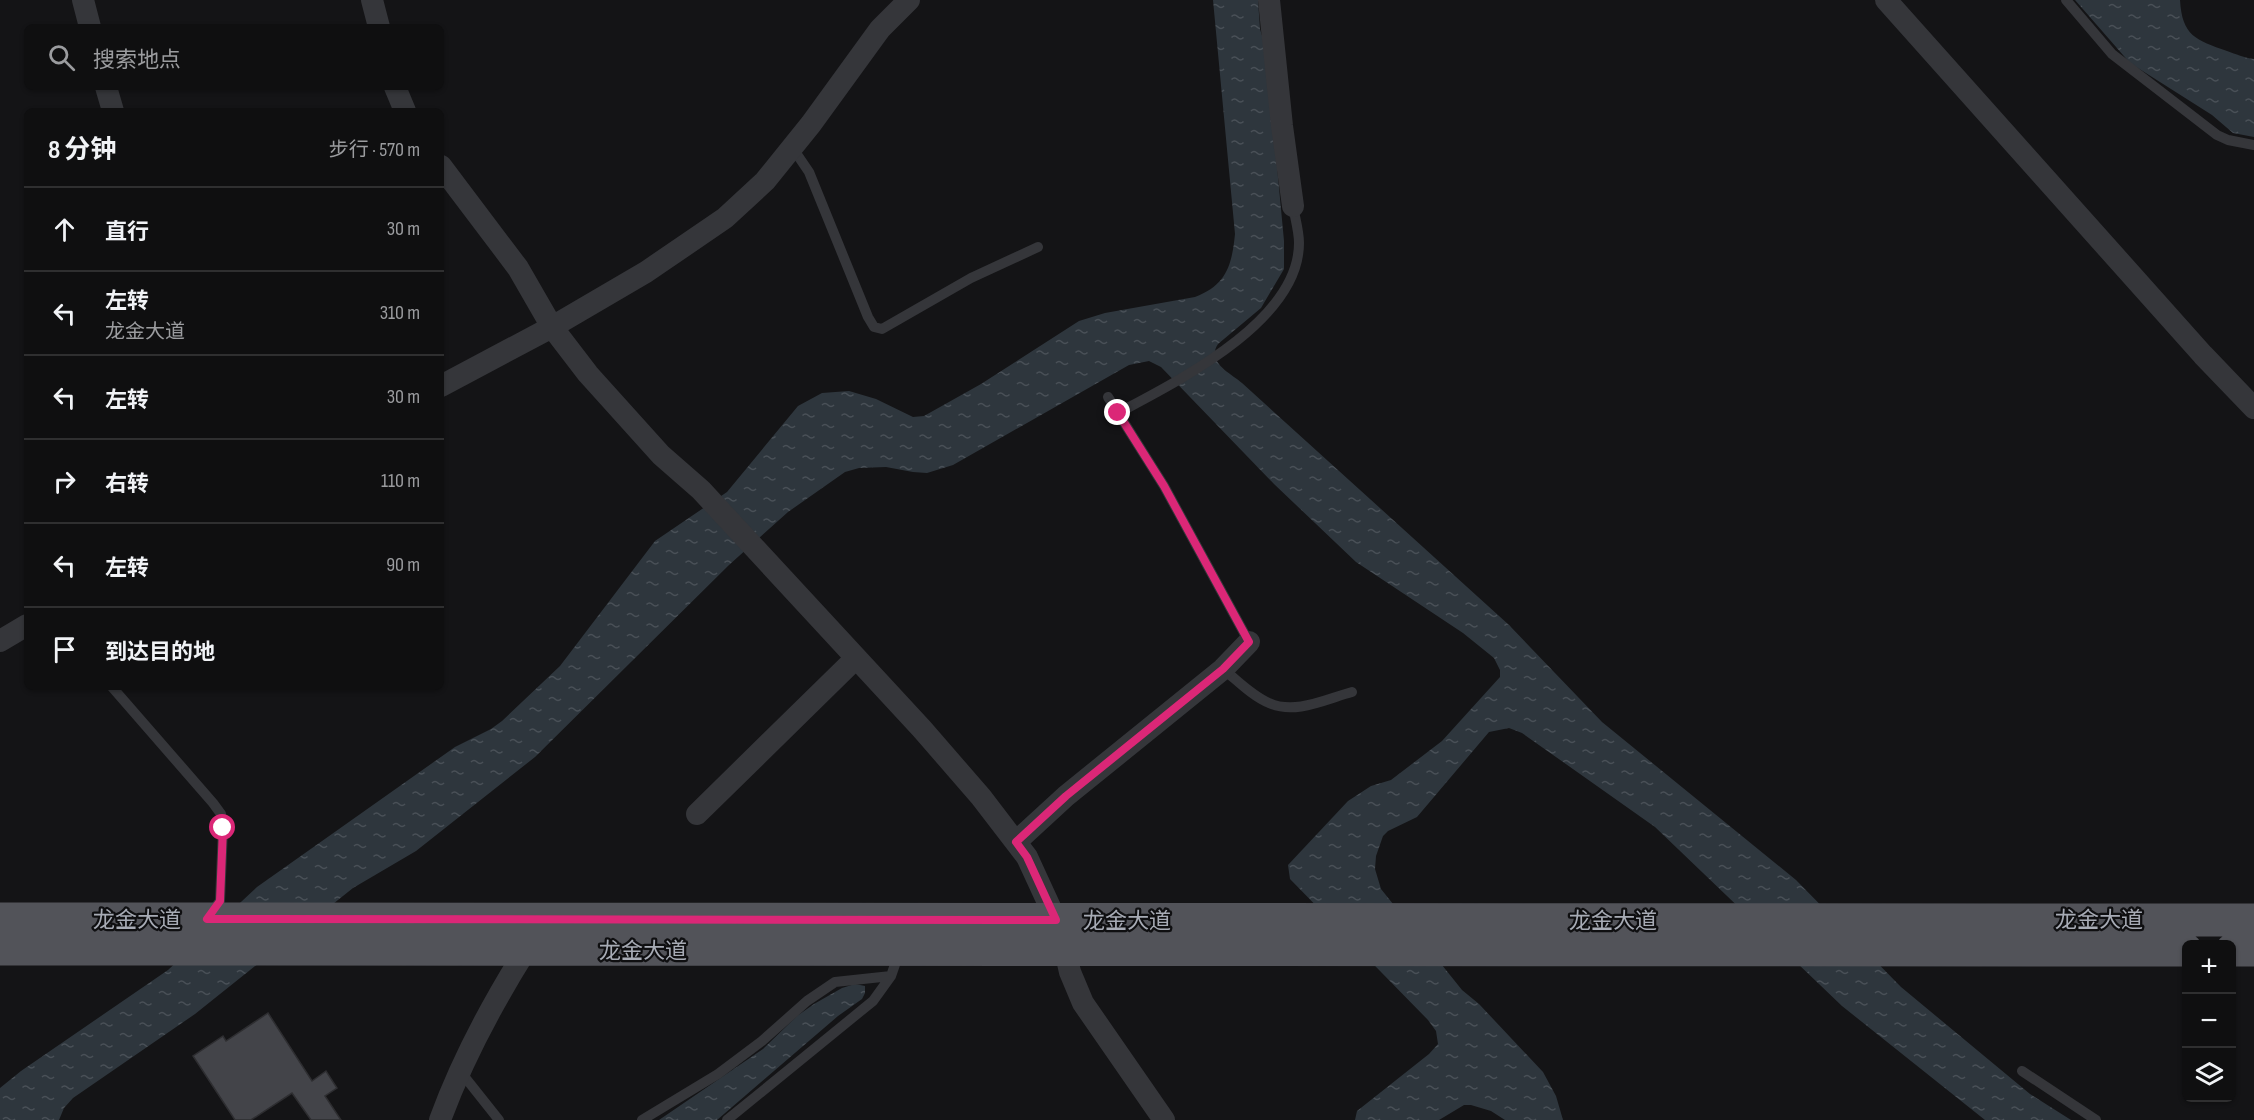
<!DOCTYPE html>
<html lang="zh">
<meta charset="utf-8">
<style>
body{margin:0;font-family:"Sofia Sans Condensed","Noto Sans SC",sans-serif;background:#181819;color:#f1f3f6}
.controls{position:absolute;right:18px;bottom:18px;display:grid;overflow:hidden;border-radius:9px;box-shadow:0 2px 4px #0004}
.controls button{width:54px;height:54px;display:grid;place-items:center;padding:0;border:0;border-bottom:2px solid #2f2f30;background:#0f0f10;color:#f1f3f6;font:30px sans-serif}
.stop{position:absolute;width:18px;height:18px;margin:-14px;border:4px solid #db2777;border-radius:50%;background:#fff}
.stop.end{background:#db2777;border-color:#fff;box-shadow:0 2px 6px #0008}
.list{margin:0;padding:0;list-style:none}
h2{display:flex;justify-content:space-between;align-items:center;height:78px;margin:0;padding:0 24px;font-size:26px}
h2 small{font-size:20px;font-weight:400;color:#9b9c9f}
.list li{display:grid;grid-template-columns:39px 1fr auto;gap:18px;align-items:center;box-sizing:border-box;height:84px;padding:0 24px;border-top:2px solid #2f2f30}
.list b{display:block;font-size:22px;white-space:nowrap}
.list p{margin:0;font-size:20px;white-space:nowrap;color:#9b9c9f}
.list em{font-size:20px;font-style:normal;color:#9b9c9f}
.icon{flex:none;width:33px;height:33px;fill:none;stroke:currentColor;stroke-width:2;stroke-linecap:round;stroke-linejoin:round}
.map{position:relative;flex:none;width:2254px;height:1120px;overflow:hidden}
.search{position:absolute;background:#0f0f10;box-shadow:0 2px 4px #0004;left:24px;top:24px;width:420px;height:66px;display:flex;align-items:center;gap:15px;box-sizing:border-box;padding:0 21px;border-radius:9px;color:#9b9c9f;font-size:22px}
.panel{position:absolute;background:#0f0f10;box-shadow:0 2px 4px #0004;left:24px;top:108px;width:420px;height:582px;border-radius:9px}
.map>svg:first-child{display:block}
</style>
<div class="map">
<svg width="2254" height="1120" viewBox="0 0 2254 1120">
<defs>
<pattern id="water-ripples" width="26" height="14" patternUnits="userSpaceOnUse" patternTransform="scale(1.5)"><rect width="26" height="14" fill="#2e363d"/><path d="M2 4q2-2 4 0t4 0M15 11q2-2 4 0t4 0" fill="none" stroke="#495057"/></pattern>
</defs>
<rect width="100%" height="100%" fill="#141416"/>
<path fill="url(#water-ripples)" d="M1213,0h45l2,29 6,20 18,192v28l-23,39 -43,36c-12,18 12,29 24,39l267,242 93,97 194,158 105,107 129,107 41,26h-86l-143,-114 -187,-179 -133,-94 -13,-5 -20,4 -72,85 -29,14 -5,5 -7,20 -1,13 6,20 81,101 17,14 64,68 13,24 7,24h-58l-14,-9 -20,-6h-7l-25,15h-84l2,-9 72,-57 9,-10 -2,-13 -8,-11 -138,-141 -2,-14 60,-64 23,-15 20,-6 51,-39 58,-64v-7l-6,-12 -31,-25 -107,-71 -82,-78 -113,-117 -12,-6 -20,4 -176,100 -26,8 -14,-1 -27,-5 -27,1 -14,4 -57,40 -59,53 -194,192 -119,94 -63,37 -158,126 -122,84 -9,10 -5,12h-59v-32l21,-17 147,-101 89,-83 198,-140 36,-18 11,-8 58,-55 95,-125 72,-49 71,-86 24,-13 27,-2 27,8 37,18 11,-1 57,-32 98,-63 26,-8 90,-16c32,-12 37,-33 40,-63z
M2075,0h105c2,36 16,40 47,51 9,3 17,7 27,8v78l-21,-4 -21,-18 -82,-52z
M855,984l10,2v7l-3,6 -24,17 -121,104h-58l104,-71 34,-33 17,-12 28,-16z"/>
<path fill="#434449" stroke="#2e2e31" stroke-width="1.5" d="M268,1013l44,68 14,-10 11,17 -12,8 16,24h-30l-19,-27 -41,27h-16l-42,-64 30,-20 3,5z"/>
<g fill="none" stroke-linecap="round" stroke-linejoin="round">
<path stroke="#35363a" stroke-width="10" d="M2066,0l46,54 105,81 11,5 26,5
M792,147l17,25 59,145 6,10 8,2 89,-51 67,-31
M1108,397l56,89 85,156
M1118,413c60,-32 181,-92 181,-170 0,-12 -4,-25 -6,-37
M1223,669c14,11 29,27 46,34 26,12 57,-4 83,-11
M112,687l101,116 8,11 2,14 -3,73 -9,12
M460,1071l39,49
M2022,1071l74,49
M642,1120l76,-46 44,-33 45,-40 28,-19 56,-6
M727,1120l146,-119 18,-25 8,-23"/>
<path stroke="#35363a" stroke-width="22" d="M83,0l7,27
M372,0l7,27
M1269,0l13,126 11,80
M1886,0l317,355 51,53
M106,87l7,24
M395,87l10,24
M441,166l77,102 34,59 36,47 73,81 40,35 221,239 59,68 46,60 29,63
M441,386l111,-59 94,-55 79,-54 40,-37 46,-57 69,-95 29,-29
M0,641l27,-16
M697,814l159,-156
M1016,842l50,-46 157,-127 26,-27
M1065,950l5,22 13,31 81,117
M440,1120c22,-60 52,-116 86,-170"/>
<path stroke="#525359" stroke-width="33" d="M0,919l2254,1
M0,949l2186,1
M2232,950h22"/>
</g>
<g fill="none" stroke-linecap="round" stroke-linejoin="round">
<path stroke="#db2777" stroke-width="8" d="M223,828l-3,73 -13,18 849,1 -29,-63 -11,-15 50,-46 157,-127 26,-27 -85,-156 -46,-73"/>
</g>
<g text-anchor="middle" stroke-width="4.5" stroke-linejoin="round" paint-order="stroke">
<g font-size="22" fill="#a7abb5" stroke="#0f0f11">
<text x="137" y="927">龙金大道</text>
<text x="2099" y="927">龙金大道</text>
<text x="1127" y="928">龙金大道</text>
<text x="1613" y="928">龙金大道</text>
<text x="643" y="958">龙金大道</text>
</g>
</g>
</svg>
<div class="controls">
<button>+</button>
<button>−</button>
<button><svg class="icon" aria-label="layers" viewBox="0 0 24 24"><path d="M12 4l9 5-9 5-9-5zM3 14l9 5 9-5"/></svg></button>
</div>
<div class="stop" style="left:223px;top:828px"></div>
<div class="stop end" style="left:1118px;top:413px"></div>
<div class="search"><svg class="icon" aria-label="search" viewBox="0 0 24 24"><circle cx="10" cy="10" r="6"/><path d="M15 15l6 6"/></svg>搜索地点</div>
<section class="panel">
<h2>8 分钟<small>步行 · 570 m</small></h2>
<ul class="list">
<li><svg class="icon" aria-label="ahead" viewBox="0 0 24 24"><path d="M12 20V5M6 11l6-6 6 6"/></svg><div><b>直行</b></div><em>30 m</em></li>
<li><svg class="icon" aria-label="left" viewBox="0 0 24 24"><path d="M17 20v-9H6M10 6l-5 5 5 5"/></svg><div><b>左转</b><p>龙金大道</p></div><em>310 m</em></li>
<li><svg class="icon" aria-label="left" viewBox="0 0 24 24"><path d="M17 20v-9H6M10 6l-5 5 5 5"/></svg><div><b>左转</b></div><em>30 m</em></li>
<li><svg class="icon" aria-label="right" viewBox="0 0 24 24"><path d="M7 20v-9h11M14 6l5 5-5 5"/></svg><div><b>右转</b></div><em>110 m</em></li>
<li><svg class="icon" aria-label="left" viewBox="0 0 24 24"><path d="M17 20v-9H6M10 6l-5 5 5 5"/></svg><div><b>左转</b></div><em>90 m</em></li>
<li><svg class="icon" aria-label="arrive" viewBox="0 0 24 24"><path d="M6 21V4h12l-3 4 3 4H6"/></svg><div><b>到达目的地</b></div></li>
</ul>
</section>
</div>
